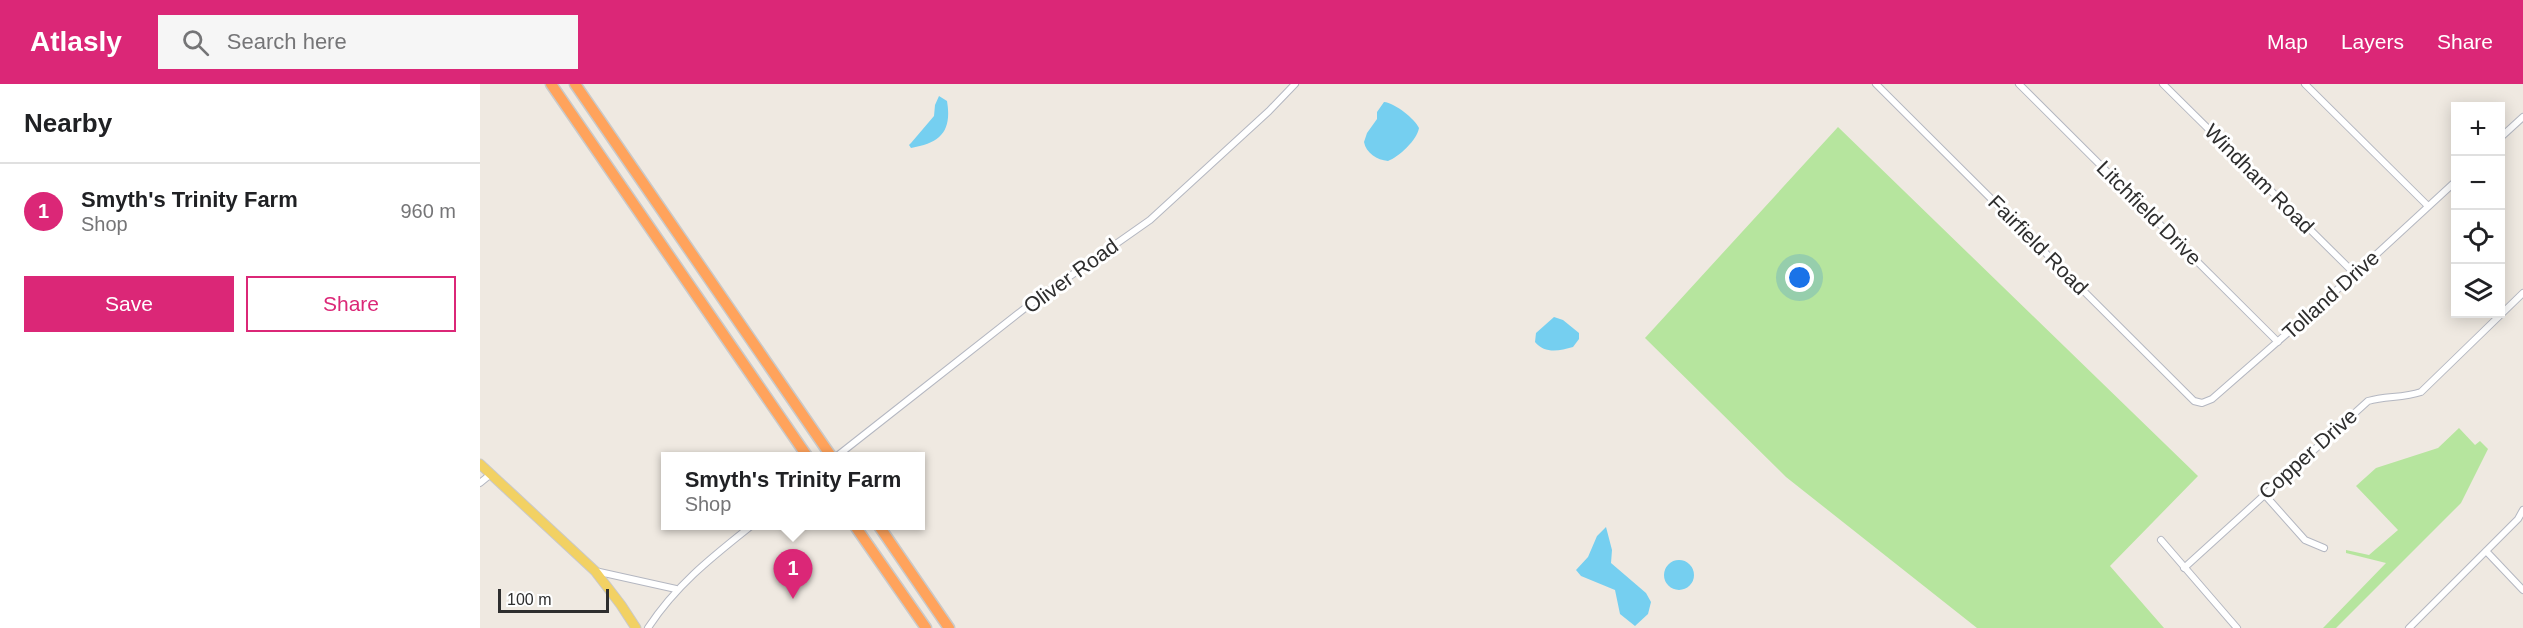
<!DOCTYPE html>
<meta charset="utf-8">
<style>
body{margin:0;font-family:Helvetica,sans-serif;background:#f6f6f6;color:#202124}
.controls{position:absolute;right:18px;top:18px;display:grid;overflow:hidden;border-radius:0px;box-shadow:0 3px 15px #0003}
.controls button{width:54px;height:54px;display:grid;place-items:center;padding:0;border:0;border-bottom:2px solid #e0e0e0;background:#fff;color:#202124;font:30px sans-serif}
.scale{position:absolute;left:18px;bottom:15px;width:111px;box-sizing:border-box;padding-left:6px;border:3px solid #2e2e2e;border-top:0;font-size:16px;line-height:21px;white-space:nowrap;color:#2e2e2e;-webkit-text-stroke:4px #fff;paint-order:stroke}
.you{position:absolute;left:1320px;top:194px;width:21px;height:21px;margin:-15px;border:4px solid #fff;border-radius:50%;background:#1a73e8;box-shadow:0 0 0 9px #1a73e833}
.badge{display:grid;place-items:center;width:39px;height:39px;border-radius:50%;background:#db2777;color:#fff;font-size:20px;font-weight:700}
.pin{position:absolute;translate:-50% -50px;filter:drop-shadow(0 2px 3px #0008)}
.pin::after{content:'';position:absolute;top:32px;width:21px;height:18px;background:inherit;clip-path:polygon(0 0,100% 0,50% 100%)}
.popup{position:absolute;left:181px;top:368px;width:264px;height:78px;box-sizing:border-box;display:grid;place-content:center;border-radius:0px;background:#fff;filter:drop-shadow(0 2px 4px #0005);font-size:20px;white-space:nowrap;color:#757577}
.popup b{font-size:22px;color:#202124}
.popup::after{content:'';position:absolute;left:50%;top:100%;margin-left:-12px;border:12px solid transparent;border-top-color:#fff}
.list{margin:0;padding:0;list-style:none}
h2{display:flex;justify-content:space-between;align-items:center;height:78px;margin:0;padding:0 24px;font-size:26px}
h2 small{font-size:20px;font-weight:400;color:#757577}
.list li{display:grid;grid-template-columns:39px 1fr auto;gap:18px;align-items:center;box-sizing:border-box;height:96px;padding:0 24px;border-top:2px solid #e0e0e0}
.list b{display:block;font-size:22px;white-space:nowrap}
.list p{margin:0;font-size:20px;white-space:nowrap;color:#757577}
.list em{font-size:20px;font-style:normal;color:#757577}
.actions{display:flex;gap:12px;padding:18px 24px}
.actions a{flex:1;padding:14px 0;border:2px solid #db2777;border-radius:0px;text-align:center;font-size:21px;color:#db2777}
.actions .main{background:#db2777;color:#fff}
.icon{flex:none;width:33px;height:33px;fill:none;stroke:currentColor;stroke-width:2;stroke-linecap:round;stroke-linejoin:round}
.map{position:relative;flex:none;width:2043px;height:544px;overflow:hidden}
header{display:flex;align-items:center;gap:36px;box-sizing:border-box;height:84px;padding:0 30px;background:#db2777;color:#fff}
header strong{font-size:28px}
nav{display:flex;gap:33px;margin-inline-start:auto;font-size:21px}
.search{width:420px;height:54px;background:#f6f6f6;display:flex;align-items:center;gap:15px;box-sizing:border-box;padding:0 21px;border-radius:0px;color:#757577;font-size:22px}
main{display:flex}
aside{flex:1;background:#fff}
.map>svg:first-child{display:block}
</style>
<header>
<strong>Atlasly</strong>
<div class="search"><svg class="icon" aria-label="search" viewBox="0 0 24 24"><circle cx="10" cy="10" r="6"/><path d="M15 15l6 6"/></svg>Search here</div>
<nav><a>Map</a><a>Layers</a><a>Share</a></nav>
</header>
<main>
<aside>
<h2>Nearby<small></small></h2>
<ul class="list">
<li><span class="badge">1</span><div><b>Smyth's Trinity Farm</b><p>Shop</p></div><em>960 m</em></li>
</ul>
<div class="actions"><a class="main">Save</a><a>Share</a></div>
</aside>
<div class="map">
<svg width="2043" height="544" viewBox="0 0 2043 544">
<rect width="100%" height="100%" fill="#efe9e1"/>
<path fill="#b6e59e" d="M1358,43l360,349 -88,90 54,62h-187l-191,-151 -141,-139z
M1979,344l16,17 5,-4 8,8 -27,54 -125,125h-13l63,-65 -40,-10v-3l23,5 29,-25 -42,-44 20,-18 62,-20z"/>
<path fill="#75cff0" d="M459,12l8,5c5,30 -6,42 -36,47l-2,-3 2,-2 23,-27 1,-11z
M904,18c11,1 31,17 35,26 -2,12 -20,29 -31,33 -11,-1 -22,-8 -24,-19l3,-9 10,-14v-7z
M1074,233l9,3 16,13v6l-6,8c-14,4 -28,7 -38,-5l1,-9z
M1126,443l6,23 -1,13 35,30 5,9 -3,12 -13,12 -15,-12 -5,-24 -34,-14 -5,-6 12,-13 9,-21z
M1184 491a15 15 0 1 1 30 0a15 15 0 1 1-30 0Z"/>
<g fill="none" stroke-linecap="round" stroke-linejoin="round">
<defs>
<path id="minor" d="M1396,0l318,317 8,2 10,-4 143,-125 101,-93
M1539,0l259,258
M1683,0l192,190
M1825,0l123,122
M2020,54l23,-21
M357,372l192,-151 121,-85 119,-109 26,-27
M0,399l11,-9
M1784,410l41,46 19,8
M1681,456l76,88
M2006,467l37,39
M1704,484l184,-167c18,-5 35,-3 53,-9l102,-99
M115,487l81,18
M168,544c28,-43 64,-71 103,-102
M1929,544l109,-109 5,-9"/>
<path id="primary" d="M0,380l115,107 26,34 15,23"/>
<path id="motorway" d="M71,0l256,372
M95,0l256,372
M375,442l71,102
M399,442l70,102"/>
</defs>
<use href="#minor" stroke="#b4b7c1" stroke-width="8"/>
<use href="#primary" stroke="#c9c9c9" stroke-width="11"/>
<use href="#motorway" stroke="#c9c9c9" stroke-width="13"/>
<use href="#minor" stroke="#fff" stroke-width="6"/>
<use href="#primary" stroke="#f2d163" stroke-width="9"/>
<use href="#motorway" stroke="#ffa35c" stroke-width="10"/>
</g>
<g text-anchor="middle" stroke-width="6" stroke-linejoin="round" paint-order="stroke">
<g font-size="21" fill="#2e2e2e" stroke="#fff">
<text transform="translate(1779 95) rotate(45)" y="7">Windham Road</text>
<text transform="translate(1669 129) rotate(45)" y="7">Litchfield Drive</text>
<text transform="translate(1558 161) rotate(45)" y="7">Fairfield Road</text>
<text transform="translate(591 192) rotate(-36)" y="7">Oliver Road</text>
<text transform="translate(1851 211) rotate(-42)" y="7">Tolland Drive</text>
<text transform="translate(1828 370) rotate(-42)" y="7">Copper Drive</text>
</g>
</g>
</svg>
<div class="controls">
<button>+</button>
<button>−</button>
<button><svg class="icon" aria-label="locate" viewBox="0 0 24 24"><circle cx="12" cy="12" r="6"/><path d="M12 2v4M12 18v4M2 12h4M18 12h4"/></svg></button>
<button><svg class="icon" aria-label="layers" viewBox="0 0 24 24"><path d="M12 4l9 5-9 5-9-5zM3 14l9 5 9-5"/></svg></button>
</div>
<div class="scale">100 m</div>
<div class="you"></div>
<div class="pin badge" style="left:313px;top:515px">1</div>
<div class="popup"><b>Smyth's Trinity Farm</b>Shop</div>
</div>
</main>
